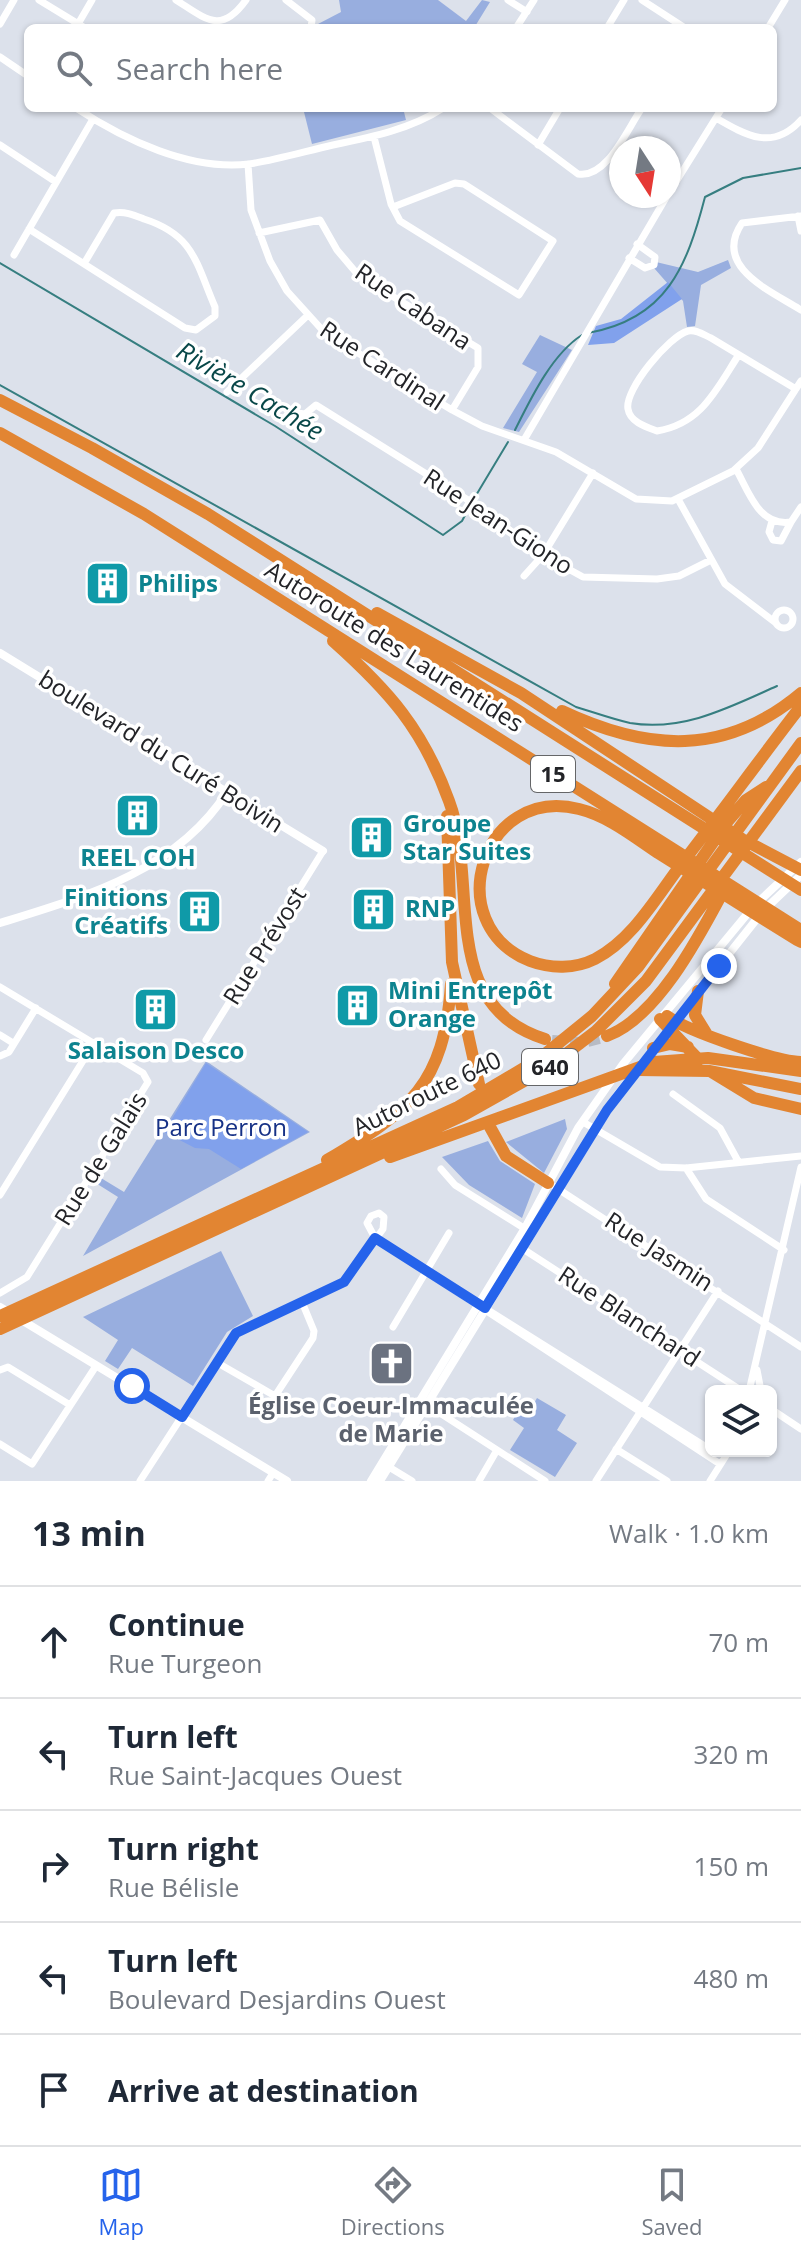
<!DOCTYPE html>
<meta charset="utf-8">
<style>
body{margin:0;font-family:"Open Sans",sans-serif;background:#f2f2f3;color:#1f2937}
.controls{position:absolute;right:24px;bottom:24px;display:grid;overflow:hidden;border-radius:12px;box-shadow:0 2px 6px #0004}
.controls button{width:72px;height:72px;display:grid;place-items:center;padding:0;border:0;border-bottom:2px solid #e0e1e3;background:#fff;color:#1f2937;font:40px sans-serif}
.compass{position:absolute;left:609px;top:136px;width:72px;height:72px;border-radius:50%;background:#fff;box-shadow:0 2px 6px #0004;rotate:168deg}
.stop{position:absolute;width:24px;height:24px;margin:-18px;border:6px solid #2563eb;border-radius:50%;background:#fff}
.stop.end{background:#2563eb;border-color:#fff;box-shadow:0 2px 8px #0008}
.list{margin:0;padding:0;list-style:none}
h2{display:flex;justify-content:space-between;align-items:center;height:104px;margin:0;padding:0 32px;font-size:34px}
h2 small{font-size:26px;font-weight:400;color:#747a83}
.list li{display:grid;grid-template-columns:52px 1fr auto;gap:24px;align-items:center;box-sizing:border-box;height:112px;padding:0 32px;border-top:2px solid #e0e1e3}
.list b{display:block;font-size:30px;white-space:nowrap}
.list p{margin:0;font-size:26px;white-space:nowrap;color:#747a83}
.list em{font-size:26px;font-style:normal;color:#747a83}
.icon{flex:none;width:44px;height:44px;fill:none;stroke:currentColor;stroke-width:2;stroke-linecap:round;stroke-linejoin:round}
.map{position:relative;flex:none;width:801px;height:1481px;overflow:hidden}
.search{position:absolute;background:#fff;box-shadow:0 2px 6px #0004;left:24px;right:24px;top:24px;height:88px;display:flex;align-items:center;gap:20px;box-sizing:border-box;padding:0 28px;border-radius:12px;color:#747a83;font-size:30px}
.sheet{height:664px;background:#fff}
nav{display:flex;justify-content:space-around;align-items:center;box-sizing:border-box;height:112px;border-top:2px solid #e0e1e3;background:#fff;font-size:22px;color:#747a83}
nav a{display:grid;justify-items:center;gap:4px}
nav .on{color:#2563eb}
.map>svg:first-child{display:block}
</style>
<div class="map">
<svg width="801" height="1481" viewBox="0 0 801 1481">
<rect width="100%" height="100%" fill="#dce1eb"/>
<path fill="#98aedf" d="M339,0h99l28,21 16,-21 8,2 -16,26h-155l-1,-4 23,-12z
M303,108h100l3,12 -94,24z
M728,260l3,8 -30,17 -6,41 -8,1 -4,-26 -29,-33 2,-6 42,10z
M540,335l32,15 -53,82 -16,-4 34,-56 -15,-8z
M206,1061l104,71 -227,124 35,-59 -27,-17 5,-5 28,17z
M565,1119l2,10 -23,44 -38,-31z
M488,1141l12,20 35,23 -13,34 -53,-33 -27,-28z
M221,1251l32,65 -26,16 -34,54 -61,-38 -14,21 -13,-8 13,-21 -35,-23z
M537,1398l29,17 -9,15 20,13 -22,34 -45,-27 14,-22 -11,-8 7,-13 9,5z"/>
<path fill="#81a1ec" d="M668,282l14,17 -68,44 -26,2 8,-19 25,-7z
M206,1063l102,69 -67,37 -32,-20 -14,-1 -31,-16z"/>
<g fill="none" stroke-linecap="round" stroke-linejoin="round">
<path stroke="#367e80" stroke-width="2" d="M0,263l275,163 168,109 19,-14 8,-15
M588,333c79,-14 99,-67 117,-136l38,-19 58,-10
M0,385l576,322c17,5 36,12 54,16 53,9 100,-16 147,-37
M515,430c16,-32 37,-76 67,-95
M475,497l33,-55"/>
<path stroke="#b7bbc4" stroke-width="12" stroke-dasharray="12 6" stroke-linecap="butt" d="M552,1041l28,2 27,-7"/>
<path stroke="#fff" stroke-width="7" d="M39,0l46,28
M176,0c30,19 45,35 70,0
M286,0l26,20 -1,8
M508,0l19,12
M642,0l43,28
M0,24l14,-24
M78,24l14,-24
M516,28l18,-28
M607,28l17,-28
M768,28l17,-28
M0,57l28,19
M76,108c49,32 114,63 173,56 28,-4 57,-13 84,-19 39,-8 78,-16 110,-37
M490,108l88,66c29,5 49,-45 64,-66
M716,118c31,18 57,33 85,2
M374,137l17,67 9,17 119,74 34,-54 -89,-57 -9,-1 -62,24
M0,145l56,37
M538,145l22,-37
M248,164l3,46 19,51 17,30 38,42 127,77 30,16 74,26 80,47 36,2 61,-30 25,-23 43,-67
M669,193l53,-85
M798,216l3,15
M801,216l-59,7c-30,44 29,68 59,87
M29,229l156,99 11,2 19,-14v-9c-19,-44 -21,-72 -71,-88 -10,-4 -19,-8 -30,-6l-29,49
M259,233l61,-13 17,30 22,26 119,72v19l-26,43
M14,255l79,-136
M629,258l16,10 9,-3 1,-8 -18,-13
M738,356c-22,34 -37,68 -81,75 -11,-4 -27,-9 -29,-22 -4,-19 41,-73 60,-78 8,-2 16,4 23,7l85,51
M227,392l80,-76
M305,414l-8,-1 -2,9 9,2 1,-10 11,-9 160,100 67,50 40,22 74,2 22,-3 30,-15
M524,440l143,-244
M736,469c13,23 23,58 55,53l10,-15
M678,499l47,85 51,39
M772,521l-3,11 4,8 8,1 10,-19
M524,576l19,-21 50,-82
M775 619a9 9 0 1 1 18 0a9 9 0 1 1-18 0Z
M0,987l143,86 5,9 -121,195 -27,16
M0,1035l13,8
M206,1040l117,-189
M0,1056l9,-4 27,-44
M673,1094l47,34 18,33
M583,1122l77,45 26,1 115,-12
M686,1168l20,31 78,51
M441,1169l14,16 72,45
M555,1187l246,160
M0,1195l94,-152
M520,1247l222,144
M483,1307l228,143
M393,1327l56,-94
M216,1362l59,34 38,-58 1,-7 -12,-29
M0,1370l8,-3 62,38
M757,1370l4,21
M749,1391l52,-224
M423,1402l122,79
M771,1409l30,20
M0,1444l32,20 64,-98
M616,1449l51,32
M384,1464l28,17
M140,1481l96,-148 108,-51 39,-53 1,-12 -5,-4 -8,3 -4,7 8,15 345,226
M268,1481l5,-8
M479,1481l18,-31
M596,1481l122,-190
M710,1481l19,-30"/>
<path stroke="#fff" stroke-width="8" d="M0,653l323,198
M0,923c84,-26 177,-52 227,-131
M0,1307l287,174
M371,1481l154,-253 53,-100 45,-64 130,-157 48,-45
M380,1481l237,-386 146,-184 38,-36"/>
<path stroke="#e28532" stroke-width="12" d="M0,400l92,48 116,66 593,376
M0,433l144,81 657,416
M377,613l144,80 221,146 59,31
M333,641c56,50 90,88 116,160 31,82 -13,204 96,238
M801,706c-41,53 -80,107 -121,160 -24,32 -48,74 -85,93 -20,10 -44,10 -65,2 -92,-37 -47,-177 49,-152 29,7 55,28 79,44 47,29 93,58 139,87l4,2
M562,711c85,40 163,46 239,-18
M447,816l5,146 27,122
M615,984l112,-162 19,-22 20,-13
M698,991l-3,24 11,18
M667,1016c20,15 108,45 134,46
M660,1019l39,41
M607,1036c51,-19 93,-101 118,-148
M653,1048l17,-4 18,3
M638,1070l71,1 92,18
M713,1073l41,25 47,11
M490,1127l16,29 42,27
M390,1157l264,-95 54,-4 93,13
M327,1160c83,-49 117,-75 124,-176
M0,1316l458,-209 81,-48 53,-43 46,-49 163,-224
M0,1329l464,-214 85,-48 47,-36 50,-50 155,-210"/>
</g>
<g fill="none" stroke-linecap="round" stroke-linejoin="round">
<path stroke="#2563eb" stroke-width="10" d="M132,1386l50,31 54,-84 108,-51 31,-44 110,70 122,-198 112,-144"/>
</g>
<defs>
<symbol id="building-square" viewBox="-11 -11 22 22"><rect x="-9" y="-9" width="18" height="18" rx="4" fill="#0f9aa8" stroke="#fff"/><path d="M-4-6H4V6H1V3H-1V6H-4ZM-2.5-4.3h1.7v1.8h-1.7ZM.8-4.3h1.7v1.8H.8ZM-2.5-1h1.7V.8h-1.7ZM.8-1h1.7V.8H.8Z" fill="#fff"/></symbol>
<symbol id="church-square" viewBox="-11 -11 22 22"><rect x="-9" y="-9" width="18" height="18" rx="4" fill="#6b7280" stroke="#fff"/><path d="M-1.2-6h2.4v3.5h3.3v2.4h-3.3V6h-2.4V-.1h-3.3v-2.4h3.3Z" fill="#fff"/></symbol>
</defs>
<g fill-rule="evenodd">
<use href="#building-square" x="82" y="558" width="51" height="51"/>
<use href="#building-square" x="112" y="790" width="51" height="51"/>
<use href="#building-square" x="346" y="812" width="51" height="51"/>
<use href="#building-square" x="348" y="884" width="51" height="51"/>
<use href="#building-square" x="174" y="886" width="51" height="51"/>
<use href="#building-square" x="332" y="980" width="51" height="51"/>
<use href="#building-square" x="130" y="984" width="51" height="51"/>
<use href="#church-square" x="366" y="1338" width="51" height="51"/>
</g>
<g text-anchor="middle" stroke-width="7" stroke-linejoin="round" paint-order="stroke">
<g fill="#fff" stroke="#656668" stroke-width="2">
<rect x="531" y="756" width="44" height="36" rx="6"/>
<rect x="522" y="1049" width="56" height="36" rx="6"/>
</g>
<g font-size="22" font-weight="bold" fill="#232428">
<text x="553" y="782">15</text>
<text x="550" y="1075">640</text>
</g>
<g font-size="24" fill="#232428" stroke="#fff">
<text transform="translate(413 307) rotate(34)" y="8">Rue Cabana</text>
<text transform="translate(382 366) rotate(33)" y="8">Rue Cardinal</text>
<text transform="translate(498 522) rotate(33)" y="8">Rue Jean-Giono</text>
<text transform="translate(394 647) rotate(32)" y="8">Autoroute des Laurentides</text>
<text transform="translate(161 752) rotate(32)" y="8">boulevard du Curé Boivin</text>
<text transform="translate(265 946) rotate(-58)" y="8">Rue Prévost</text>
<text transform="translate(427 1094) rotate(-26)" y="8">Autoroute 640</text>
<text transform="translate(101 1159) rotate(-58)" y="8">Rue de Galais</text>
<text transform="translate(659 1252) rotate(33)" y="8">Rue Jasmin</text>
<text transform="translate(629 1317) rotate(33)" y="8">Rue Blanchard</text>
</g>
<g font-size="24" font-weight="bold" fill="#0d838f" stroke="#fff" text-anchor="start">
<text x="138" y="592">Philips</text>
<text x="403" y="832">Groupe<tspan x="403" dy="28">Star Suites</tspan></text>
<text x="138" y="866" text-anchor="middle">REEL COH</text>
<text x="168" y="906" text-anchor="end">Finitions<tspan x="168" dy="28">Créatifs</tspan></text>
<text x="405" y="917">RNP</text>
<text x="388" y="999">Mini Entrepôt<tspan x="388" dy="28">Orange</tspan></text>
<text x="156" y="1059" text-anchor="middle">Salaison Desco</text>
</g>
<g font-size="24" fill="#163186" stroke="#fff">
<text x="221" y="1136">Parc Perron</text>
</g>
<g font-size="24" font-weight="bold" fill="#5b616d" stroke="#fff">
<text x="391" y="1414">Église Coeur-Immaculée<tspan x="391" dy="28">de Marie</tspan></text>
</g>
<g font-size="26" font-style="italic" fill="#084748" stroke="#fff">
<text transform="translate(250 391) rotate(31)" y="9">Rivière Cachée</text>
</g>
</g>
</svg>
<div class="controls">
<button><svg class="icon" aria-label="layers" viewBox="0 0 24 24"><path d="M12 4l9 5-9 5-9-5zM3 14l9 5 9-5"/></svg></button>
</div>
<svg class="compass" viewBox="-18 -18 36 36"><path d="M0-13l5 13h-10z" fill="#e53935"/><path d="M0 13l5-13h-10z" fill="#747a83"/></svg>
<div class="stop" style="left:132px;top:1386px"></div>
<div class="stop end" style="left:719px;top:966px"></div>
<div class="search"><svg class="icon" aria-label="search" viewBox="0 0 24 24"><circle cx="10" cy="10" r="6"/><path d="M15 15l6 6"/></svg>Search here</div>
</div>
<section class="sheet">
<h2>13 min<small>Walk · 1.0 km</small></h2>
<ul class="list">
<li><svg class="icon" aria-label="ahead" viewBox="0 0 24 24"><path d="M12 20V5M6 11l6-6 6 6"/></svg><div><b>Continue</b><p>Rue Turgeon</p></div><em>70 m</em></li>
<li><svg class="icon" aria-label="left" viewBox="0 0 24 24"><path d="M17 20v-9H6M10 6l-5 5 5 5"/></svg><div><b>Turn left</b><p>Rue Saint-Jacques Ouest</p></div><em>320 m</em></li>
<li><svg class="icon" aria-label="right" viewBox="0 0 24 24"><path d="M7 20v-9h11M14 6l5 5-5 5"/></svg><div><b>Turn right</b><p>Rue Bélisle</p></div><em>150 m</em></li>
<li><svg class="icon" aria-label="left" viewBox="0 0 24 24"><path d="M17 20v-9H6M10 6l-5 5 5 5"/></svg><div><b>Turn left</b><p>Boulevard Desjardins Ouest</p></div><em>480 m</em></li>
<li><svg class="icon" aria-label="arrive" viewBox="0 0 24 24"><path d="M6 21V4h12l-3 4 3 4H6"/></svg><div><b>Arrive at destination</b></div></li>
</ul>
</section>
<nav>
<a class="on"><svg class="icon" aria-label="map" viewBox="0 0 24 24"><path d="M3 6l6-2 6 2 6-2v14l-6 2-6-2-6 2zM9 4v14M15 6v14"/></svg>Map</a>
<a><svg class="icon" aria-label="directions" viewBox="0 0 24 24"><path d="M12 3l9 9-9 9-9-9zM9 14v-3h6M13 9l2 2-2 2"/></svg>Directions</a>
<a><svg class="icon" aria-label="saved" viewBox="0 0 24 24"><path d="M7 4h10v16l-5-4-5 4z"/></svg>Saved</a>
</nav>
